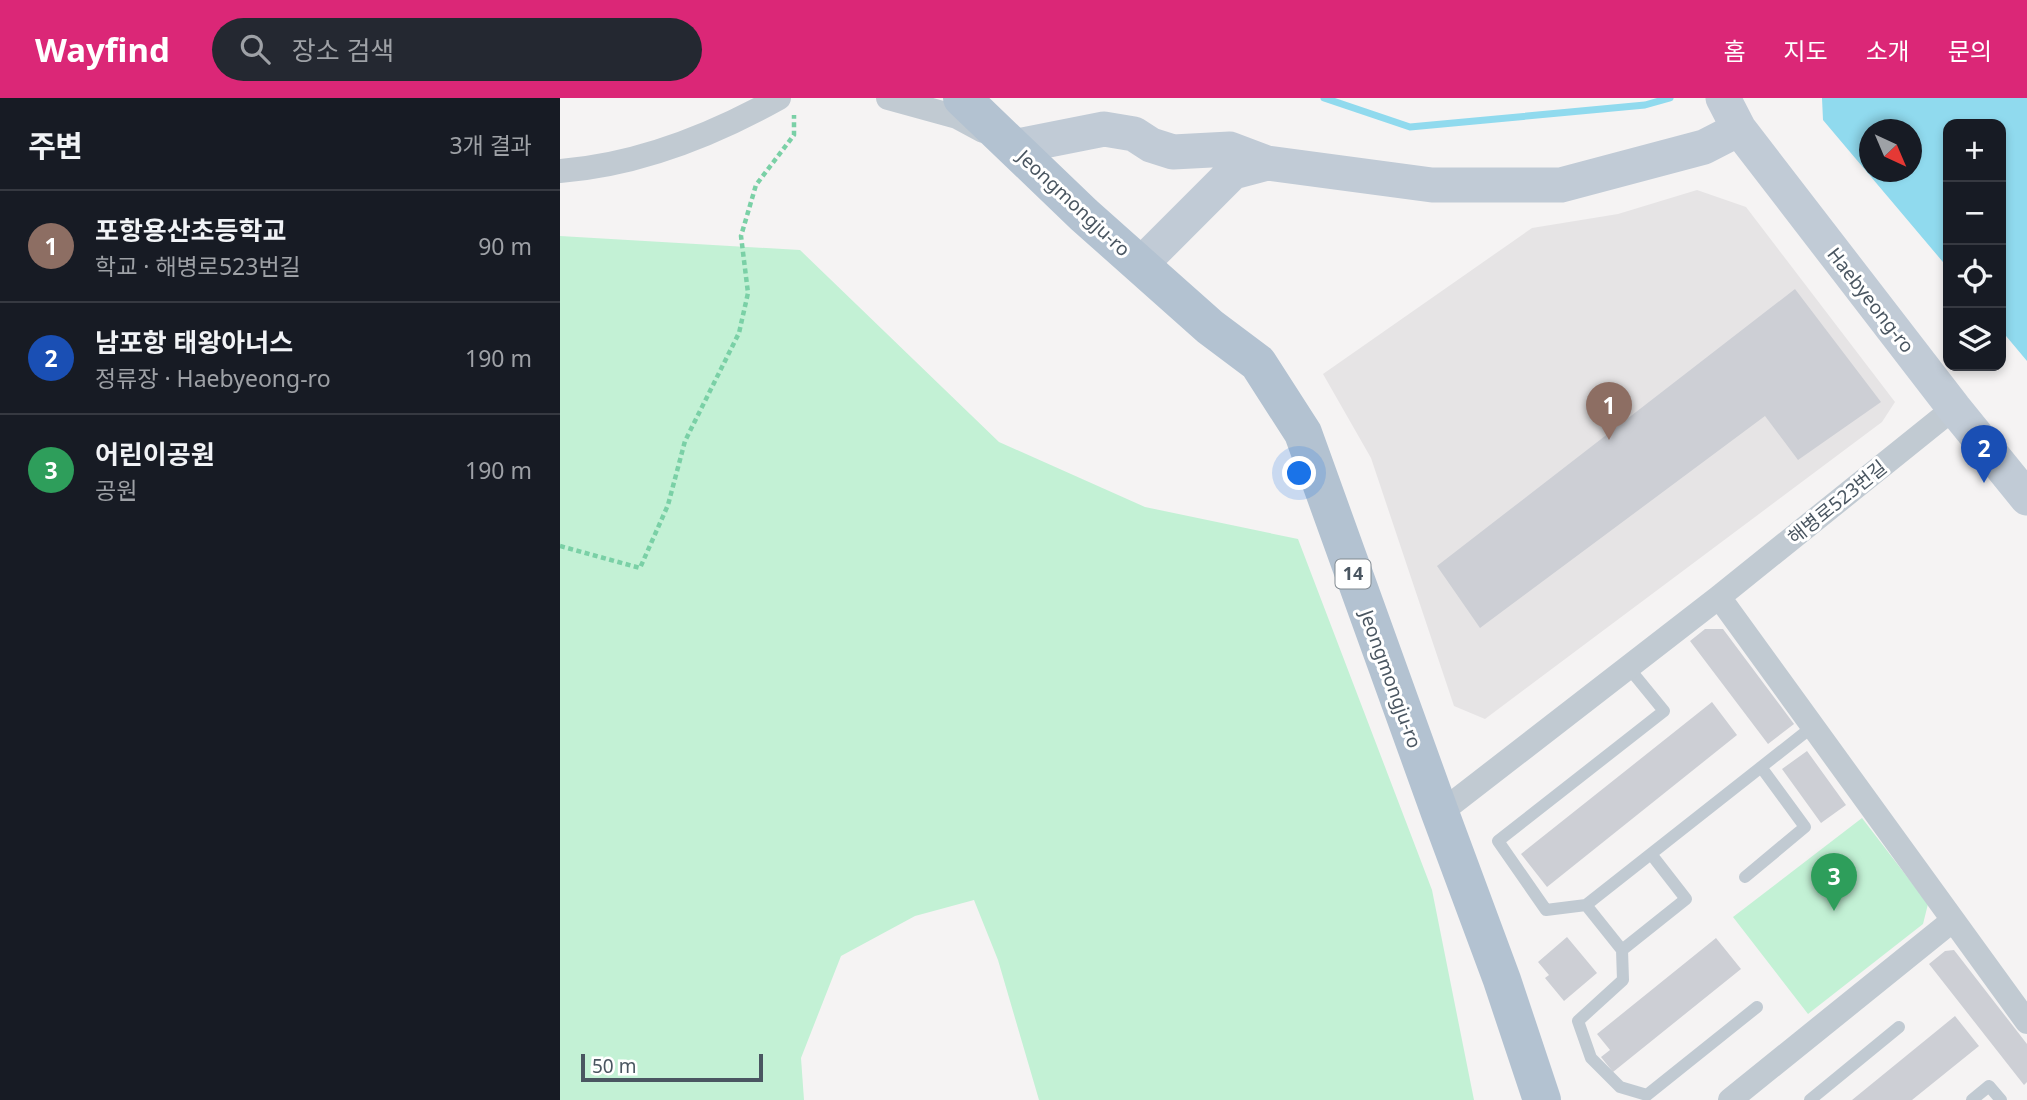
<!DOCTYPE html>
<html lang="ko">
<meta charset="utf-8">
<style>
body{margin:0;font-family:"Noto Sans","Noto Sans KR",sans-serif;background:#242831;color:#f1f3f6}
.controls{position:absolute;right:21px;top:21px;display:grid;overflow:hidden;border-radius:14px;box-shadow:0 4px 10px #0003}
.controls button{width:63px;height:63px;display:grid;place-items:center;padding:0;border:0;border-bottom:2px solid #363941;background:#171b24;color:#f1f3f6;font:35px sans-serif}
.compass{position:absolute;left:1299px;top:21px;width:63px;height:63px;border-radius:50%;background:#171b24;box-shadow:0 4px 10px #0003;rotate:136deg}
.scale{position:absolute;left:21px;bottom:18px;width:182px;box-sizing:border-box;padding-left:7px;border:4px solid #4a5661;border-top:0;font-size:19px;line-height:24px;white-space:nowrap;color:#4a5661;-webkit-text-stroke:5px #fff;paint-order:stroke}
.you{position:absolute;left:740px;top:376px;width:24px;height:24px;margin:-18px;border:5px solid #fff;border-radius:50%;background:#1a73e8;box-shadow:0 0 0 10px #1a73e833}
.badge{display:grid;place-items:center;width:46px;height:46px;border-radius:50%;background:#db2777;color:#fff;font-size:23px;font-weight:700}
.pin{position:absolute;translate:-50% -58px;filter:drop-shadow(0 2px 4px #0008)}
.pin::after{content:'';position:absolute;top:37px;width:24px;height:21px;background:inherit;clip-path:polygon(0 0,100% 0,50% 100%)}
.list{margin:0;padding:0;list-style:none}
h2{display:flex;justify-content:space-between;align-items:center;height:91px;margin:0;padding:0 28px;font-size:30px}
h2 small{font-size:23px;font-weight:400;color:#9ea1a6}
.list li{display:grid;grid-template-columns:46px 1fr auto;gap:21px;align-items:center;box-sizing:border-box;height:112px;padding:0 28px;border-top:2px solid #363941}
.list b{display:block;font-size:26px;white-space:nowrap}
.list p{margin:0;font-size:23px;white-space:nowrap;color:#9ea1a6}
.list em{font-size:23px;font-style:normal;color:#9ea1a6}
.icon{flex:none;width:38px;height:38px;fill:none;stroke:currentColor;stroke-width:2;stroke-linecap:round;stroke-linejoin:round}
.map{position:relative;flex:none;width:1467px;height:1002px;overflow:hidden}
header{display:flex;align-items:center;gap:42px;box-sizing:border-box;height:98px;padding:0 35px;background:#db2777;color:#fff}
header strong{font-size:33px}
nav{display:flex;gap:38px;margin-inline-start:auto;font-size:24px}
.search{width:490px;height:63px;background:#242831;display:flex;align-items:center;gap:18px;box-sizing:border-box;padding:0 24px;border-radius:38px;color:#9ea1a6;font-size:26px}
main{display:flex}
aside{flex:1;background:#171b24}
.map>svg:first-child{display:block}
</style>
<header>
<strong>Wayfind</strong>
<div class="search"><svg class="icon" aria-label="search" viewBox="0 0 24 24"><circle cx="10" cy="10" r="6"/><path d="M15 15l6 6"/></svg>장소 검색</div>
<nav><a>홈</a><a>지도</a><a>소개</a><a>문의</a></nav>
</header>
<main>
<aside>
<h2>주변<small>3개 결과</small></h2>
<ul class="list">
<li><span class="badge" style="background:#8d6e63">1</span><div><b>포항용산초등학교</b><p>학교 · 해병로523번길</p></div><em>90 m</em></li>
<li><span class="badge" style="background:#1a4fb4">2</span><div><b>남포항 태왕아너스</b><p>정류장 · Haebyeong-ro</p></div><em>190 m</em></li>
<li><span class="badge" style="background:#2e9e5b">3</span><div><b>어린이공원</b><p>공원</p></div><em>190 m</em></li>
</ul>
</aside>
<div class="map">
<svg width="1467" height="1002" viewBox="0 0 1467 1002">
<rect width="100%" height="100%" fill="#f5f3f3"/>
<path fill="#e6e4e5" d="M1137,92l49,17 149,195 -13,20 -397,297 -31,-13 -83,-248 -48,-84 209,-146 86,-14z"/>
<path fill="#c3f1d5" d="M0,138l240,14 199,192 146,65 153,32 134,351 42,210h-435l-41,-140 -24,-60 -59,16 -74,40 -40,102 3,42h-244z
M1302,720l66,86 -5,20 -115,90 -75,-97z"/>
<path fill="#90daee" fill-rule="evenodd" d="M1262,0h205v263l-26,-31v-206h-53v144l-125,-148zM1310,32h42v42h-42z"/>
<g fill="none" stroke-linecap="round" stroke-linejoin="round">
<path stroke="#90daee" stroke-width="7" d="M764,0l86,29 235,-22 25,-7"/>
</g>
<path fill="#cdcfd5" d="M1235,191l86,113 -83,58 -33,-44 -285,212 -43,-62z
M1145,531h18l71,95 -26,20 -78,-103z
M1152,604l25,33 -190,152 -26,-33z
M1247,653l39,54 -25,18 -39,-54z
M1007,839l30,36 -33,28 -19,-23 4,-3 -11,-13z
M1156,840l25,31 -128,103 -12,-15 9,-7 -13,-16z
M1394,852l73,94v38l-3,3 -95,-121 16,-13z
M1395,918l24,30 -67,54h-60z"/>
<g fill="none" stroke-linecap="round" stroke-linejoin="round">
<path stroke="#7ad0a6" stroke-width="4.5" stroke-dasharray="5 3.5" stroke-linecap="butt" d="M0,448l80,22 28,-63 17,-64 54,-108 9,-40 -7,-57 15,-51 38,-50v-20"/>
<path stroke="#c1cad2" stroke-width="12" d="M1068,569l36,44 -166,130 48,69 40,-5 36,45 64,-51 -35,-45
M1185,779l60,-50 -44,-60
M1026,807l226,-178
M1062,852l1,30 -45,41 13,37 29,29 27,8 110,-88
M1250,1002l89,-73
M1412,1002l17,-14 12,14"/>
<path stroke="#c1cad2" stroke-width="24" d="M328,0l69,19 26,14
M0,73c78,-6 151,-35 219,-73
M1159,499l308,425
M880,715l279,-216 235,-189
M1170,1002l222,-179"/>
<path stroke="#c1cbd6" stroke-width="35" d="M1163,0l16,31 215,279 73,90
M453,49l91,-18 30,5 17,11 22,7 57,-3 37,14
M580,167l93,-93 34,-9 165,22h129l143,-38 35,-18"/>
<path stroke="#b3c2d1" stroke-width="38" d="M402,0l122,117 126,112 48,36 45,70 137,380 62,167 40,120"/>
</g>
<g text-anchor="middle" stroke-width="6" stroke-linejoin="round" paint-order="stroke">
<rect fill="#fff" stroke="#808990" stroke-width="2" x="775.5" y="461.5" width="35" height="29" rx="5"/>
<g font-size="18" font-weight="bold" fill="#4a5661">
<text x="793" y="482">14</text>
</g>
<g font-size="19" fill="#4a5661" stroke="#fff">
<text transform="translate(514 105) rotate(43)" y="7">Jeongmongju-ro</text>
<text transform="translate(1311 202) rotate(52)" y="7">Haebyeong-ro</text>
<text transform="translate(1277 404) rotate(-39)" y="7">해병로523번길</text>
<text transform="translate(831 581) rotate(70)" y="7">Jeongmongju-ro</text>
</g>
</g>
</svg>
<div class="controls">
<button>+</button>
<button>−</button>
<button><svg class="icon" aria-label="locate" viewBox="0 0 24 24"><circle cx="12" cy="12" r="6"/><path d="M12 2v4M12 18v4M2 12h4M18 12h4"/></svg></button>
<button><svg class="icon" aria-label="layers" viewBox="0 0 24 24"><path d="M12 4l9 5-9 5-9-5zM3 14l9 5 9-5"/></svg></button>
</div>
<svg class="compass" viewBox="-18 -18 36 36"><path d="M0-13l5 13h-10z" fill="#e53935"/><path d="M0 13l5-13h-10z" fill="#9ea1a6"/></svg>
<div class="scale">50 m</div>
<div class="you"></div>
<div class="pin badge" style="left:1049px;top:342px;background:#8d6e63">1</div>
<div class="pin badge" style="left:1424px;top:385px;background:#1a4fb4">2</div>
<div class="pin badge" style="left:1274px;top:813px;background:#2e9e5b">3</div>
</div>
</main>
